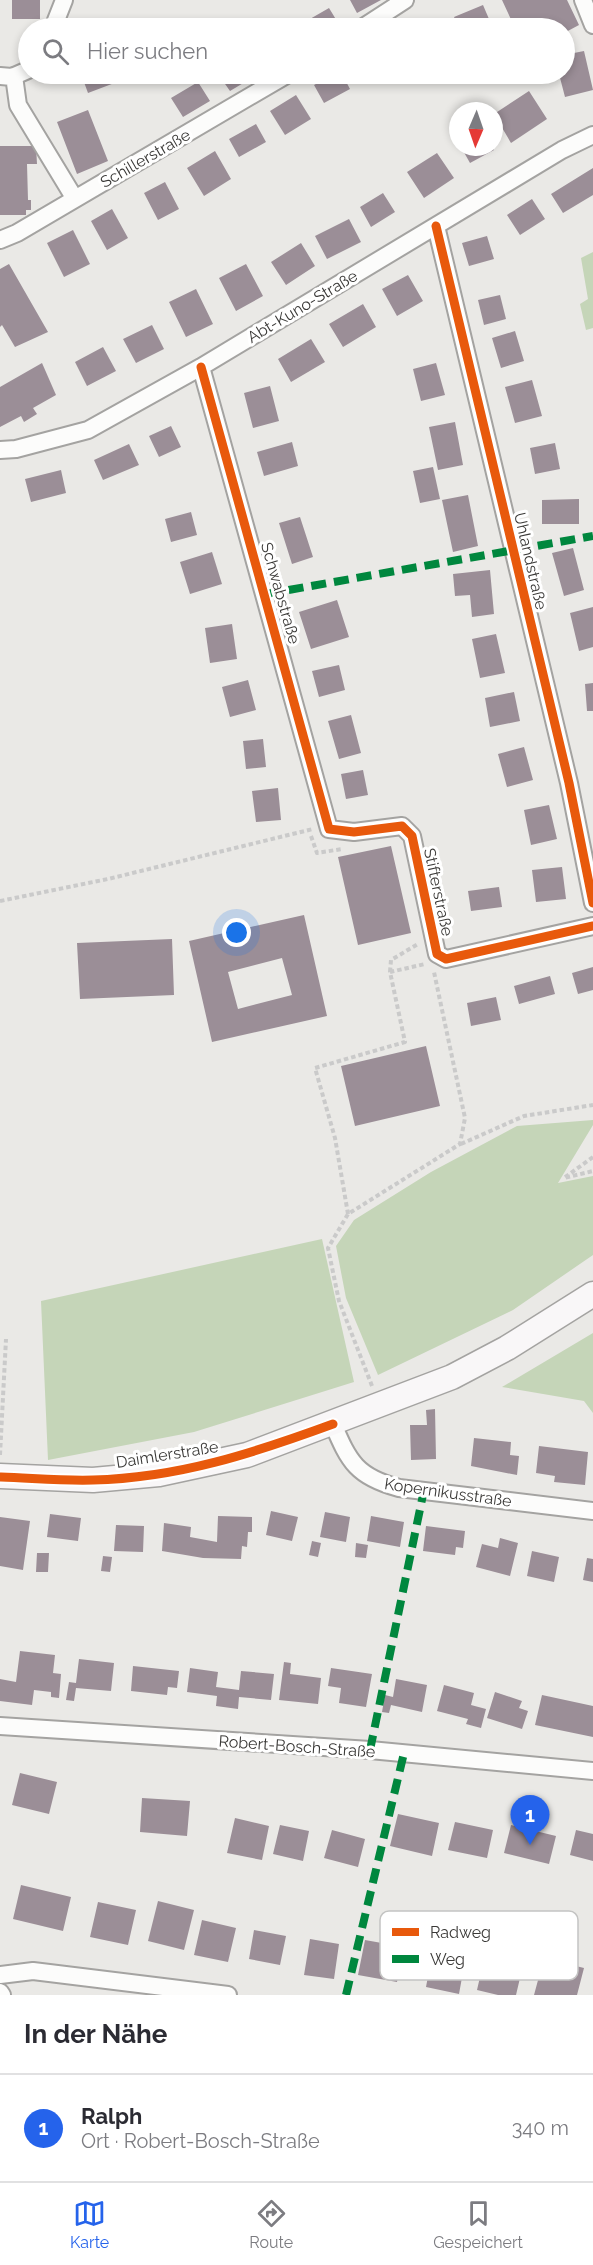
<!DOCTYPE html>
<html lang="de">
<meta charset="utf-8">
<style>
body{margin:0;font-family:Raleway,sans-serif;background:#f7f7f7;color:#2b2b33}
.compass{position:absolute;left:449px;top:102px;width:54px;height:54px;border-radius:50%;background:#fff;box-shadow:0 3px 9px #0003;rotate:182deg}
.you{position:absolute;left:237px;top:933px;width:21px;height:21px;margin:-15px;border:4px solid #fff;border-radius:50%;background:#1a73e8;box-shadow:0 0 0 9px #1a73e833}
.badge{display:grid;place-items:center;width:39px;height:39px;border-radius:50%;background:#2563eb;color:#fff;font-size:20px;font-weight:700}
.pin{position:absolute;translate:-50% -50px;filter:drop-shadow(0 2px 3px #0008)}
.pin::after{content:'';position:absolute;top:32px;width:21px;height:18px;background:inherit;clip-path:polygon(0 0,100% 0,50% 100%)}
.list{margin:0;padding:0;list-style:none}
h2{display:flex;justify-content:space-between;align-items:center;height:78px;margin:0;padding:0 24px;font-size:26px}
h2 small{font-size:20px;font-weight:400;color:#7c7c81}
.list li{display:grid;grid-template-columns:39px 1fr auto;gap:18px;align-items:center;box-sizing:border-box;height:108px;padding:0 24px;border-top:2px solid #e1e1e2}
.list b{display:block;font-size:22px;white-space:nowrap}
.list p{margin:0;font-size:20px;white-space:nowrap;color:#7c7c81}
.list em{font-size:20px;font-style:normal;color:#7c7c81}
.icon{flex:none;width:33px;height:33px;fill:none;stroke:currentColor;stroke-width:2;stroke-linecap:round;stroke-linejoin:round}
.map{position:relative;flex:none;width:593px;height:1995px;overflow:hidden}
.search{position:absolute;background:#fff;box-shadow:0 3px 9px #0003;left:18px;right:18px;top:18px;height:66px;display:flex;align-items:center;gap:15px;box-sizing:border-box;padding:0 21px;border-radius:33px;color:#7c7c81;font-size:22px}
.sheet{height:186px;background:#fff}
nav{display:flex;justify-content:space-around;align-items:center;box-sizing:border-box;height:84px;border-top:2px solid #e1e1e2;background:#fff;font-size:16px;color:#7c7c81}
nav a{display:grid;justify-items:center;gap:3px}
nav .on{color:#2563eb}
.map>svg:first-child{display:block}
</style>
<div class="map">
<svg width="593" height="1995" viewBox="0 0 593 1995">
<rect width="100%" height="100%" fill="#eae9e6"/>
<path fill="#c5d5b8" d="M593,252v76l-7,2 -6,-26 8,-5 -7,-41z
M593,1120v5l-35,58 35,-7v79l-80,55 -135,65 -32,-77 -10,-52 18,-26 77,-48 86,-46z
M322,1239l32,143 -160,50 -146,28 -7,-159z
M593,1333v80l-9,-12 -82,-14z"/>
<path fill="#9b8e97" fill-rule="evenodd" d="M12,0h28v19h-28z
M350,0h31l-24,13z
M502,0h65l12,25 -15,8v-5h-49z
M483,5l9,21 -33,2 -5,-11z
M329,8l11,18 -5,2h-28l-4,-5z
M584,51l9,39 -28,7 -6,-23h5v-19z
M81,74h33l3,8 -29,11z
M218,74h35l2,2 -25,15z
M335,74h7l8,15 -26,14 -10,-18z
M363,74h25l-19,10z
M198,82l12,19 -27,16 -12,-19z
M529,91l18,28 -36,24 -17,-29z
M296,95l15,24 -26,16 -15,-24z
M88,110l20,51 -31,13 -20,-52z
M256,124l10,18 -27,15 -10,-18z
M0,146h36l1,18h-10l1,36h3v10h-5v5h-26z
M461,147h31l2,3 -24,13z
M215,151l16,28 -27,17 -17,-28z
M437,153l17,25 -30,20 -17,-26z
M593,168v27l-30,18 -12,-19z
M165,182l14,27 -21,11 -14,-27z
M383,193l12,19 -24,15 -11,-20z
M532,199l13,20 -25,16 -13,-20z
M112,209l16,29 -21,12 -16,-29z
M349,219l12,23 -34,17 -12,-23z
M73,230l17,34 -26,13 -17,-34z
M487,236l7,23 -25,7 -7,-23z
M301,243l14,23 -29,19 -15,-23z
M9,264l39,68 -33,15 -13,-22 -2,2v-58z
M246,264l17,32 -27,15 -17,-33z
M408,275l15,26 -26,15 -15,-27z
M196,289l17,35 -27,13 -17,-35z
M500,295l6,24 -22,6 -6,-25z
M363,304l13,23 -33,20 -14,-23z
M152,325l12,24 -28,14 -13,-24z
M515,331l9,30 -23,7 -9,-30z
M311,339l14,23 -34,20 -13,-23z
M103,347l13,24 -29,15 -12,-24z
M42,363l14,32 -23,13 4,6 -13,8 -3,-6 -21,11v-40z
M436,363l9,32 -24,6 -8,-32z
M532,380l10,36 -27,7 -10,-36z
M270,386l9,35 -26,7 -9,-35z
M455,422l8,43 -25,5 -9,-43z
M171,426l10,21 -22,10 -10,-21z
M292,442l6,24 -34,10 -7,-24z
M555,443l5,26 -25,5 -5,-26z
M129,444l10,21 -36,15 -9,-20z
M433,467l7,32 -20,4 -7,-32z
M61,470l5,23 -35,9 -6,-23z
M468,495l10,51 -25,6 -11,-52z
M579,499v25h-37v-24z
M191,512l6,23 -26,7 -6,-23z
M300,517l13,40 -21,7 -13,-41z
M573,548l11,42 -20,6 -12,-43z
M212,552l10,32 -32,10 -10,-32z
M490,570l4,44 -22,3 -2,-22 -15,1 -2,-22z
M337,600l12,37 -38,12 -12,-37z
M593,607v40l-14,4 -9,-38z
M232,624l5,35 -27,4 -5,-35z
M496,634l9,39 -25,5 -8,-39z
M339,665l6,25 -26,7 -7,-26z
M248,680l8,30 -26,7 -8,-30z
M593,683v28h-6l-2,-27z
M514,692l6,29 -30,6 -5,-29z
M351,715l10,38 -22,6 -11,-38z
M263,739l3,28 -20,2 -3,-28z
M524,747l9,33 -26,7 -9,-33z
M363,770l5,25 -22,4 -5,-25z
M278,788l3,32 -25,2 -4,-31z
M549,805l8,34 -26,6 -7,-35z
M391,846l20,87 -53,12 -20,-88z
M562,867l4,32 -30,3 -4,-32z
M499,887l3,20 -31,4 -3,-20z
M304,915l23,101 -115,26 -23,-101zM282,958l10,37 -54,14 -10,-37z
M172,939l2,56 -94,4 -3,-56z
M593,967v23l-15,4 -6,-21z
M550,976l5,18 -36,10 -5,-18z
M496,997l5,23 -30,6 -4,-23z
M426,1046l14,60 -85,20 -14,-60z
M435,1409l1,50 -25,1 -1,-35h17l-1,-15z
M474,1438l37,4 -1,13 9,1 -2,19 -46,-9z
M539,1446l49,6 -3,33 -31,-3 1,-6 -19,-3z
M271,1511l27,6 -6,24 -26,-6z
M325,1512l25,5 -4,25 -26,-5z
M50,1514l31,4 -3,23 -31,-4z
M218,1516l34,1v15h-4l-1,15 -5,-1 -1,13 -38,-1 -41,-7 2,-28 27,4 -1,10 27,5z
M371,1516l33,6 -4,25 -33,-6z
M0,1517l30,4 -7,49 -23,-4z
M116,1525l28,1 -1,26 -29,-1z
M426,1526l39,5 -2,17 -7,-1 -1,8 -32,-4z
M500,1538l18,5 -8,33 -34,-9 6,-23 16,4z
M312,1541l9,2 -3,14 -9,-2z
M356,1543l12,2 -2,13 -11,-1z
M532,1551l27,6 -5,25 -27,-6z
M37,1553h12l-1,19h-12z
M103,1556l9,1 -2,15 -9,-1z
M587,1558l6,1v23l-10,-2z
M20,1651l35,4 -2,18 8,1 -2,24 -8,-1v-5l-17,-2 -2,15 -32,-4v-22l16,3z
M79,1659l35,4 -3,28 -35,-3 -2,13 -8,-1 3,-18 7,1z
M284,1662l7,1 -1,11 31,4 -3,26 -39,-4z
M133,1666l46,5 -2,17 -9,-1 -1,8 -36,-4z
M190,1668l28,4 -2,15 23,3 2,-19 33,3 -3,26 -32,-3 -1,12 -22,-3 1,-10 -30,-4z
M331,1668l41,6 -6,33 -27,-4 2,-15 -13,-2z
M396,1679l31,6 -5,27 -31,-7 -2,8 -7,-1 3,-17 8,2z
M444,1685l30,8 -3,12 15,4 -5,19 -15,-4 2,-5 -31,-8z
M495,1692l27,9 -3,7 9,3 -6,18 -35,-11z
M542,1695l51,11v31l-58,-12z
M20,1773l37,9 -8,32 -37,-9z
M142,1798l48,3 -3,35 -47,-4z
M398,1814l41,9 -7,33 -42,-10z
M235,1818l34,8 -7,34 -35,-7z
M455,1822l38,8 -6,28 -39,-8z
M280,1825l29,6 -6,30 -30,-7z
M511,1825l45,11 -7,28 -45,-11z
M332,1830l33,9 -7,28 -34,-9z
M576,1830l17,4v27l-23,-6z
M21,1885l50,12 -8,34 -50,-12z
M158,1901l36,9 -10,40 -36,-9z
M98,1902l38,8 -8,35 -38,-8z
M202,1920l34,8 -8,34 -34,-7z
M254,1930l32,6 -6,29 -31,-6z
M310,1939l29,5 -5,35 -30,-4z
M365,1940l39,7 -7,35 -39,-7z
M486,1951l38,10 -8,34h-18l-21,-5z
M432,1955l33,6 -6,33 -33,-7z
M544,1958l40,10 -7,27h-43z"/>
<g fill="none" stroke-linecap="round" stroke-linejoin="round">
<defs>
<path id="minor" d="M583,0l10,25
M53,28l11,-28
M362,28l43,-28
M0,76l12,1 16,-7
M14,76l4,29 57,94
M436,226l133,557 24,120
M0,240l17,-7 271,-159
M201,367l128,462 25,3 48,-6 10,10 25,118 9,5 147,-33
M0,450l16,-1 72,-19 113,-63 361,-217 31,-15
M333,1424c16,38 24,53 66,64l194,23
M0,1726l370,24 223,21
M0,1975l33,-4 195,24
M0,1992l2,3"/>
<path id="secondary" d="M0,1476l93,4 66,-6 88,-19 205,-78 55,-29 86,-54"/>
</defs>
<use href="#minor" stroke="#a4a3a1" stroke-width="20"/>
<use href="#secondary" stroke="#a4a3a1" stroke-width="27"/>
<path stroke="#cacaca" stroke-width="4" stroke-dasharray="4.5 3" stroke-linecap="butt" d="M311,836l6,17 25,-4
M0,901l108,-22 205,-50
M390,972l1,-12 27,-16
M461,1144l63,-28 69,-11
M593,1157l-29,21 29,-7
M348,1214l-13,-76 -20,-70 90,-26 -15,-70 35,-8
M372,1386l-33,-85 -11,-53 20,-34 112,-70 5,-26 -31,-146
M0,1455l6,-116"/>
<use href="#minor" stroke="#fcfcfb" stroke-width="16"/>
<use href="#secondary" stroke="#f9f7f8" stroke-width="24"/>
<path stroke="#00873e" stroke-width="8" stroke-dasharray="15 8" stroke-linecap="butt" d="M266,594l327,-58
M370,1750l54,-260
M346,1995l58,-242"/>
<defs>
<path id="cycleway" d="M436,226l133,557 24,120
M201,367l128,462 25,3 48,-6 10,10 25,118 9,5 147,-33
M1,1477c31,1 62,4 92,3 85,-2 161,-27 240,-56"/>
</defs>
<use href="#cycleway" stroke="#fff" stroke-width="13"/>
<use href="#cycleway" stroke="#e8590c" stroke-width="9"/>
</g>
<g text-anchor="middle" stroke-width="6" stroke-linejoin="round" paint-order="stroke">
<g font-size="16" fill="#3a3937" stroke="#fff">
<text transform="translate(145 158) rotate(-30)" y="6">Schillerstraße</text>
<text transform="translate(302 306) rotate(-31)" y="6">Abt-Kuno-Straße</text>
<text transform="translate(531 561) rotate(77)" y="6">Uhlandstraße</text>
<text transform="translate(281 593) rotate(74)" y="6">Schwabstraße</text>
<text transform="translate(439 892) rotate(78)" y="6">Stifterstraße</text>
<text transform="translate(167 1454) rotate(-9)" y="6">Daimlerstraße</text>
<text transform="translate(448 1492) rotate(8)" y="6">Kopernikusstraße</text>
<text transform="translate(297 1746) rotate(4)" y="6">Robert-Bosch-Straße</text>
</g>
</g>
<rect x="380" y="1911" width="198" height="69" rx="9" fill="#fff" stroke="#c4c4c3" stroke-width="1.5"/>
<rect x="392" y="1928" width="27" height="8" fill="#e8590c"/>
<rect x="392" y="1955" width="27" height="8" fill="#00873e"/>
<g font-size="16" fill="#3a3937">
<text x="430" y="1938">Radweg</text>
<text x="430" y="1965">Weg</text>
</g>
</svg>
<svg class="compass" viewBox="-18 -18 36 36"><path d="M0-13l5 13h-10z" fill="#e53935"/><path d="M0 13l5-13h-10z" fill="#7c7c81"/></svg>
<div class="you"></div>
<div class="pin badge" style="left:530px;top:1845px">1</div>
<div class="search"><svg class="icon" aria-label="search" viewBox="0 0 24 24"><circle cx="10" cy="10" r="6"/><path d="M15 15l6 6"/></svg>Hier suchen</div>
</div>
<section class="sheet">
<h2>In der Nähe<small></small></h2>
<ul class="list">
<li><span class="badge">1</span><div><b>Ralph</b><p>Ort · Robert-Bosch-Straße</p></div><em>340 m</em></li>
</ul>
</section>
<nav>
<a class="on"><svg class="icon" aria-label="map" viewBox="0 0 24 24"><path d="M3 6l6-2 6 2 6-2v14l-6 2-6-2-6 2zM9 4v14M15 6v14"/></svg>Karte</a>
<a><svg class="icon" aria-label="directions" viewBox="0 0 24 24"><path d="M12 3l9 9-9 9-9-9zM9 14v-3h6M13 9l2 2-2 2"/></svg>Route</a>
<a><svg class="icon" aria-label="saved" viewBox="0 0 24 24"><path d="M7 4h10v16l-5-4-5 4z"/></svg>Gespeichert</a>
</nav>
